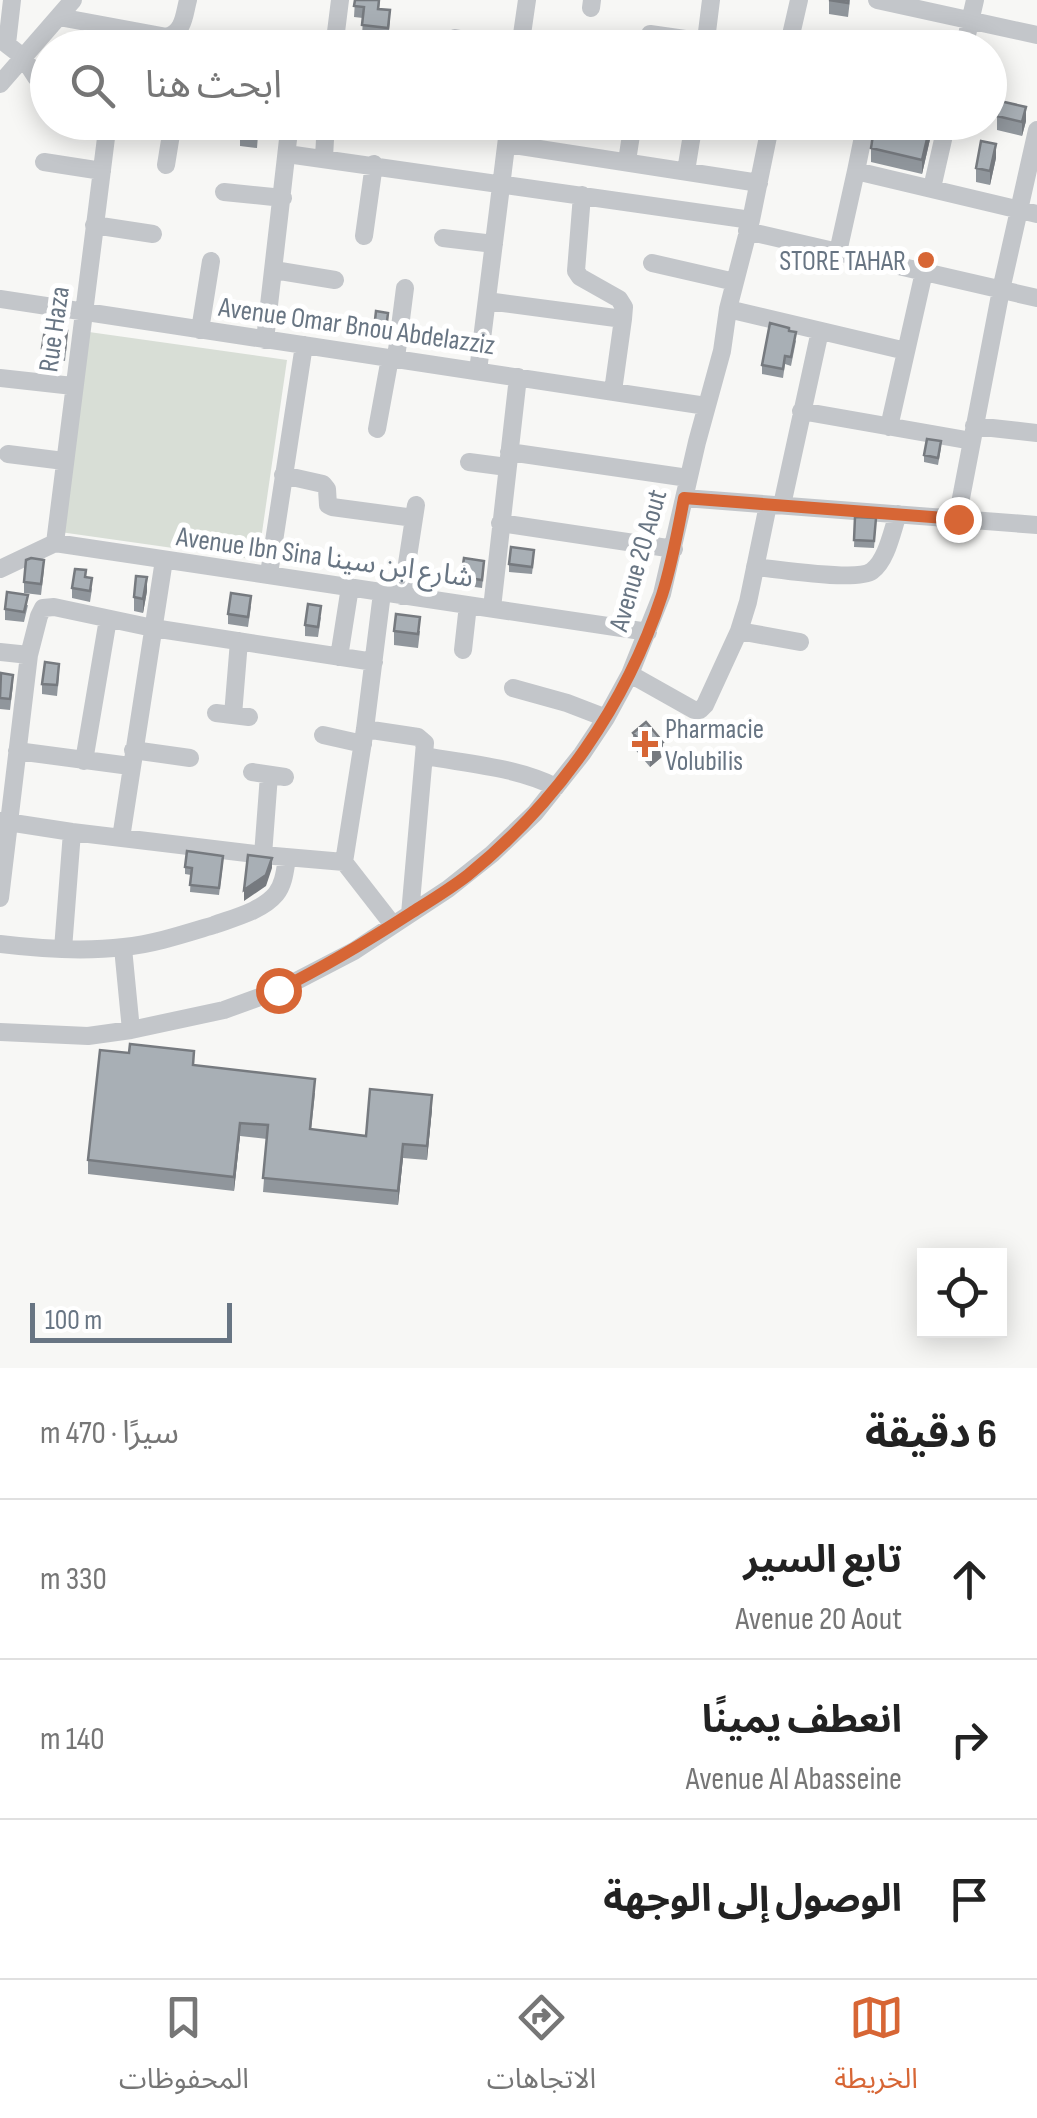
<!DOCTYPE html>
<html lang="ar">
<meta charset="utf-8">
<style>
body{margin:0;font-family:"Sofia Sans Condensed","Noto Sans Arabic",sans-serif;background:#f2f2f2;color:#222;direction:rtl}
.controls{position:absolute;right:30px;bottom:30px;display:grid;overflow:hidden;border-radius:0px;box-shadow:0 5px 25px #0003}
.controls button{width:90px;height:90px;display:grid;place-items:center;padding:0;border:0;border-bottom:2px solid #e0e0e0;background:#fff;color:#222;font:50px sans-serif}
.scale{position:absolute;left:30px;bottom:25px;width:202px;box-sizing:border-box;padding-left:10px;border:5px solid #687583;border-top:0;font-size:28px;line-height:35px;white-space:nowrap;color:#687583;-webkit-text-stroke:8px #fff;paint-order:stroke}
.stop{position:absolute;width:30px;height:30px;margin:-22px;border:8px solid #d76635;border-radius:50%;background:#fff}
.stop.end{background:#d76635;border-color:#fff;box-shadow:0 2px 10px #0008}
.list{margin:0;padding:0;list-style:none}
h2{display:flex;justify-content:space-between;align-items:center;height:130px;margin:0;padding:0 40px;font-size:42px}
h2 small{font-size:32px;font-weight:400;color:#767676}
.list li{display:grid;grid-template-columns:65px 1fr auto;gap:30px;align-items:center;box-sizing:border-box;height:160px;padding:0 40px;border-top:2px solid #e0e0e0}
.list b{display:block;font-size:38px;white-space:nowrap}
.list p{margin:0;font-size:32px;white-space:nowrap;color:#767676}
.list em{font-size:32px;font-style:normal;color:#767676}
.icon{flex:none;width:55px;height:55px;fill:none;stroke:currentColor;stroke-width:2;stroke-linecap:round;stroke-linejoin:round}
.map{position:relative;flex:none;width:1037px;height:1368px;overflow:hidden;direction:ltr}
.search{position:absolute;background:#fff;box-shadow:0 5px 25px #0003;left:30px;right:30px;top:30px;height:110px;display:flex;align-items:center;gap:25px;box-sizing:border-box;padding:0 35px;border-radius:55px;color:#767676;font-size:38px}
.sheet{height:610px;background:#fff}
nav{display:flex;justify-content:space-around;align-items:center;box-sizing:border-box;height:140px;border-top:2px solid #e0e0e0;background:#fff;font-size:28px;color:#767676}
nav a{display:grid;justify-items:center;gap:5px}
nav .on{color:#d76635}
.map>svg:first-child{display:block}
</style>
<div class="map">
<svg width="1037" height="1368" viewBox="0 0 1037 1368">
<rect width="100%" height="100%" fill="#f7f7f5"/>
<path fill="#d8ded6" d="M89,332l198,28 -29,200 -198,-28z"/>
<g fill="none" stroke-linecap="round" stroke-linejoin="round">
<path stroke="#c3c6ca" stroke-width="18" d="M877,0l160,35
M591,8l1,-8
M59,17l108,20c17,-5 17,-22 21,-37
M650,34l56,8
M455,38l53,10
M0,39l23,18 13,20 12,9
M7,44l5,-44
M254,48l1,-7
M334,48l6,-48
M520,48l7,-48
M705,48l6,-48
M788,48l11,-48
M964,48l11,-48
M0,84l73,-84
M507,144l252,39
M287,154l464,66
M324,157l2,-35
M627,161l6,-39
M44,162l58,9
M166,165l7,-43
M686,171l8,-49
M856,171l10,-49
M932,188l15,-66
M224,192l59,6
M582,195l-6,76 4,6 39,22 5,8 -1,12
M94,225l59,9
M747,231l290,67
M364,236l10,-72
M443,238l51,6
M838,252l18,-81 181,43
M652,263l83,19
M274,270l61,10
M0,299l706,107
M487,301l136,18 -10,72
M728,309l178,42
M200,330l11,-69
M265,340l25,-218
M396,358l9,-70
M478,371l31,-249
M0,378l73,8
M801,411l171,30
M974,426l63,7
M889,427l35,-155
M377,429l13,-71
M509,452l179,26
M8,454l56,7
M469,462l38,5
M283,475l40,9 4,5 1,16 4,2 82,11
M684,498l353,27
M782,505l38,-174
M957,519l44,-229 36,-160
M500,523l174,26
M55,543l53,-421
M755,567c22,2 102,15 117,4 15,-11 20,-40 26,-57
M0,569l55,-26 593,89
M269,574l35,-229
M382,593l-17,136 -21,133 49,63
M402,596l14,-91
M492,608l26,-231
M739,631l61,11
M463,650l5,-45
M0,652l29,3
M339,657l11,-70
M630,674l64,36h6l5,-5 34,-74 9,-29 20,-97
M513,688l54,15 39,15
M216,713l33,4
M233,715l6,-74
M365,729l53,8 7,6 -15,171
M323,735l40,9
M133,750l57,8
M17,751l113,15
M425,756c44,8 91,11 131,31
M84,761l24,-142
M252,772l33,5
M0,821l72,11 191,23 81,7
M121,838l43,-278
M263,855l6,-80
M0,898l29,-243 10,-39 4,-8 11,-1 99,21 221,34
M0,944c41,5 83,8 124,3 30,-3 60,-13 90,-22 19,-7 48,-14 62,-31 8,-10 9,-24 11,-36
M123,948l8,82
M63,949l9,-117
M0,1032l88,4 43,-6 93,-20 55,-20 75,-39 94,-62 44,-35 43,-41 47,-59 24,-36 24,-44 32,-80 35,-152 25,-91 6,-42 23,-89 20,-98"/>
</g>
<path fill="#90969c" d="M355,0h25l-1,9 11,12 -2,18 -26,-3 1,-18 -9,-1z
M829,0h21l-2,17 -19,-3z
M997,116l29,5 -4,15 -25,-6z
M259,122l-2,26 -17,-2v-11z
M934,122l-12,52 -51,-12v-14z
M996,158l-6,27 -14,-3v-14z
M388,320l-2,18 -12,-2v-7z
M789,331l7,10 -5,25 -6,-2 -2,14 -21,-4v-9z
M67,342l-2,19 -23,-3v-10z
M941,448l-3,17 -14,-3v-7z
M855,517l21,8 -2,23 -20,-1z
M534,557l-2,17 -23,-2v-8z
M484,568l-2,20 -21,-3v-8z
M44,570l-3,25 -17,-2v-11z
M86,577l6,12 -2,13 -18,-4v-10z
M147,591l-4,22 -9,-2v-14z
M28,605l-4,17 -19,-2v-11z
M251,606l-3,21 -20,-3v-10z
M321,617l-3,20 -13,-1v-11z
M394,631h26l-2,17 -24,-3z
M59,675l-2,21 -15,-2v-10z
M13,685l-3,25 -10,-1v-23z
M633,733l30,23 -13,11 -17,-20z
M223,863l-4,32 -29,-3 1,-17 -6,-1v-7z
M194,1065l121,28 -4,37 55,6 66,-27 -5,51 -24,-2 -5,47 -135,-13 4,-53 -27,-3 -6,55 -146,-17v-14z"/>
<path fill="#767a7f" d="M1026,107v14l-4,15v-14z
M931,122h3l-12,52v-14z
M996,144v14l-6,27v-14z
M147,577v14l-4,22v-14z
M663,742v14l-13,11v-14z
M272,858v10l-6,18 -22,15v-11z
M432,1095v14l-5,51v-14z
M240,1123v13l-6,55v-14z
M403,1144v14l-5,47v-14z"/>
<path fill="#a8afb5" stroke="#767a7f" stroke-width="2.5" d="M355,0h24l-1,9 12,1 -2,18 -26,-3 2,-18 -10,-1z
M829,0h19v3z
M79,42l17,2 -1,4h-17z
M754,43l17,2v3h-18z
M1000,101l26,6 -4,15 -25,-6z
M241,122h18l-2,16 -17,-3z
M875,122h56l-9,38 -51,-12z
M981,141l15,3 -6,27 -14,-3z
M376,311l12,2 -2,17 -12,-1z
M770,323l19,5v3l7,1 -5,25 -6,-1 -2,13 -21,-4z
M45,329l22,2 -2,19 -23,-2z
M927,439l14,2 -3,17 -14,-3z
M855,517l21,1 -2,23 -20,-1z
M511,547l23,3 -2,17 -23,-3z
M31,558l13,2 -3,24 -17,-2 2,-22z
M464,558l20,3 -2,19 -21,-3z
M75,569l11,1 -1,7 7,1 -2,13 -18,-3z
M136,576l11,1 -4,22 -9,-2z
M7,592l21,3 -4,17 -19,-3z
M231,593l20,3 -3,21 -20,-3z
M308,604l13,2 -3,21 -13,-2z
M396,614l24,3 -2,17 -24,-3z
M45,662l14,2 -2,21 -15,-1z
M1,673l12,2 -3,24 -10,-1z
M646,722l17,20 -13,11 -17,-20z
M187,851l36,5 -4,32 -29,-3 2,-17 -7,-1z
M248,855l24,3 -6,17 -22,15z
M130,1044l64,7 -1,14 122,14 -5,50 56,7 4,-47 62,6 -5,51 -24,-2 -5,47 -135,-13 5,-53 -28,-2 -6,54 -146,-17 12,-110 29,3z"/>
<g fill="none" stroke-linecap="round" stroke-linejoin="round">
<path stroke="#d76635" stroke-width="12" d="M278,990c48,-24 88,-48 133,-77 19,-12 39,-24 57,-38 90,-73 158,-170 194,-280 10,-31 16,-65 22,-97l274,21"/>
</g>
<g fill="#d76635" stroke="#fff" stroke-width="4">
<circle cx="926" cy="260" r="10"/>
<path d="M640 729h10v10h10v10h-10v10h-10v-10h-10v-10h10z"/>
</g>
<g text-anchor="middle" stroke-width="10" stroke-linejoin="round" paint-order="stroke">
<g font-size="28" fill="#687583" stroke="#fff" text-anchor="end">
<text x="906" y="270">STORE TAHAR</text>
<text x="665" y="738" text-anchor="start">Pharmacie<tspan x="665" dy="32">Volubilis</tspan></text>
</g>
<g font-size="28" fill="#687583" stroke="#fff">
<text transform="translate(357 325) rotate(8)" y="10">Avenue Omar Bnou Abdelazziz</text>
<text transform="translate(53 329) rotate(-82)" y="10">Rue Haza</text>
<text transform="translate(325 556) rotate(8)" y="10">Avenue Ibn Sina شارع ابن سينا</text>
<text transform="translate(637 560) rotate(-74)" y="10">Avenue 20 Aout</text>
</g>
</g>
</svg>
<div class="controls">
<button><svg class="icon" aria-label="locate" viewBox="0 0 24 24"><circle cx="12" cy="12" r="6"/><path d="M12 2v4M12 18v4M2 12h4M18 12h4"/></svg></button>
</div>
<div class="scale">100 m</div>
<div class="stop" style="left:278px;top:990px"></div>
<div class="stop end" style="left:958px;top:519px"></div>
<div class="search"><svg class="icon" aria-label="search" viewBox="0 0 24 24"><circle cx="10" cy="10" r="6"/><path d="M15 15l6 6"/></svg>ابحث هنا</div>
</div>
<section class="sheet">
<h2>6 دقيقة<small>سيرًا · 470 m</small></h2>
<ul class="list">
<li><svg class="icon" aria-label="ahead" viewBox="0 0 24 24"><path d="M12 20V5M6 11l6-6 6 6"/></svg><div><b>تابع السير</b><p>Avenue 20 Aout</p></div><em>330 m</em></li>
<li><svg class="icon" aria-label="right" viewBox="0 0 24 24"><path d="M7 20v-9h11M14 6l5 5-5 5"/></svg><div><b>انعطف يمينًا</b><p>Avenue Al Abasseine</p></div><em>140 m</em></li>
<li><svg class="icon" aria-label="arrive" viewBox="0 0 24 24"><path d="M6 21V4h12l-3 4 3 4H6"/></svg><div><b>الوصول إلى الوجهة</b></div></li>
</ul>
</section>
<nav>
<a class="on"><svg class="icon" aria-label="map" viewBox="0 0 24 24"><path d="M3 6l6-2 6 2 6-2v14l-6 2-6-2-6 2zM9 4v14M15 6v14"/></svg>الخريطة</a>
<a><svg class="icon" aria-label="directions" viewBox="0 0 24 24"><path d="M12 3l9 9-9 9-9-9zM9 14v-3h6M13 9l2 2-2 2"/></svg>الاتجاهات</a>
<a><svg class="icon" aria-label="saved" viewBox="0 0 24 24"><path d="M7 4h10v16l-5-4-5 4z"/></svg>المحفوظات</a>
</nav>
